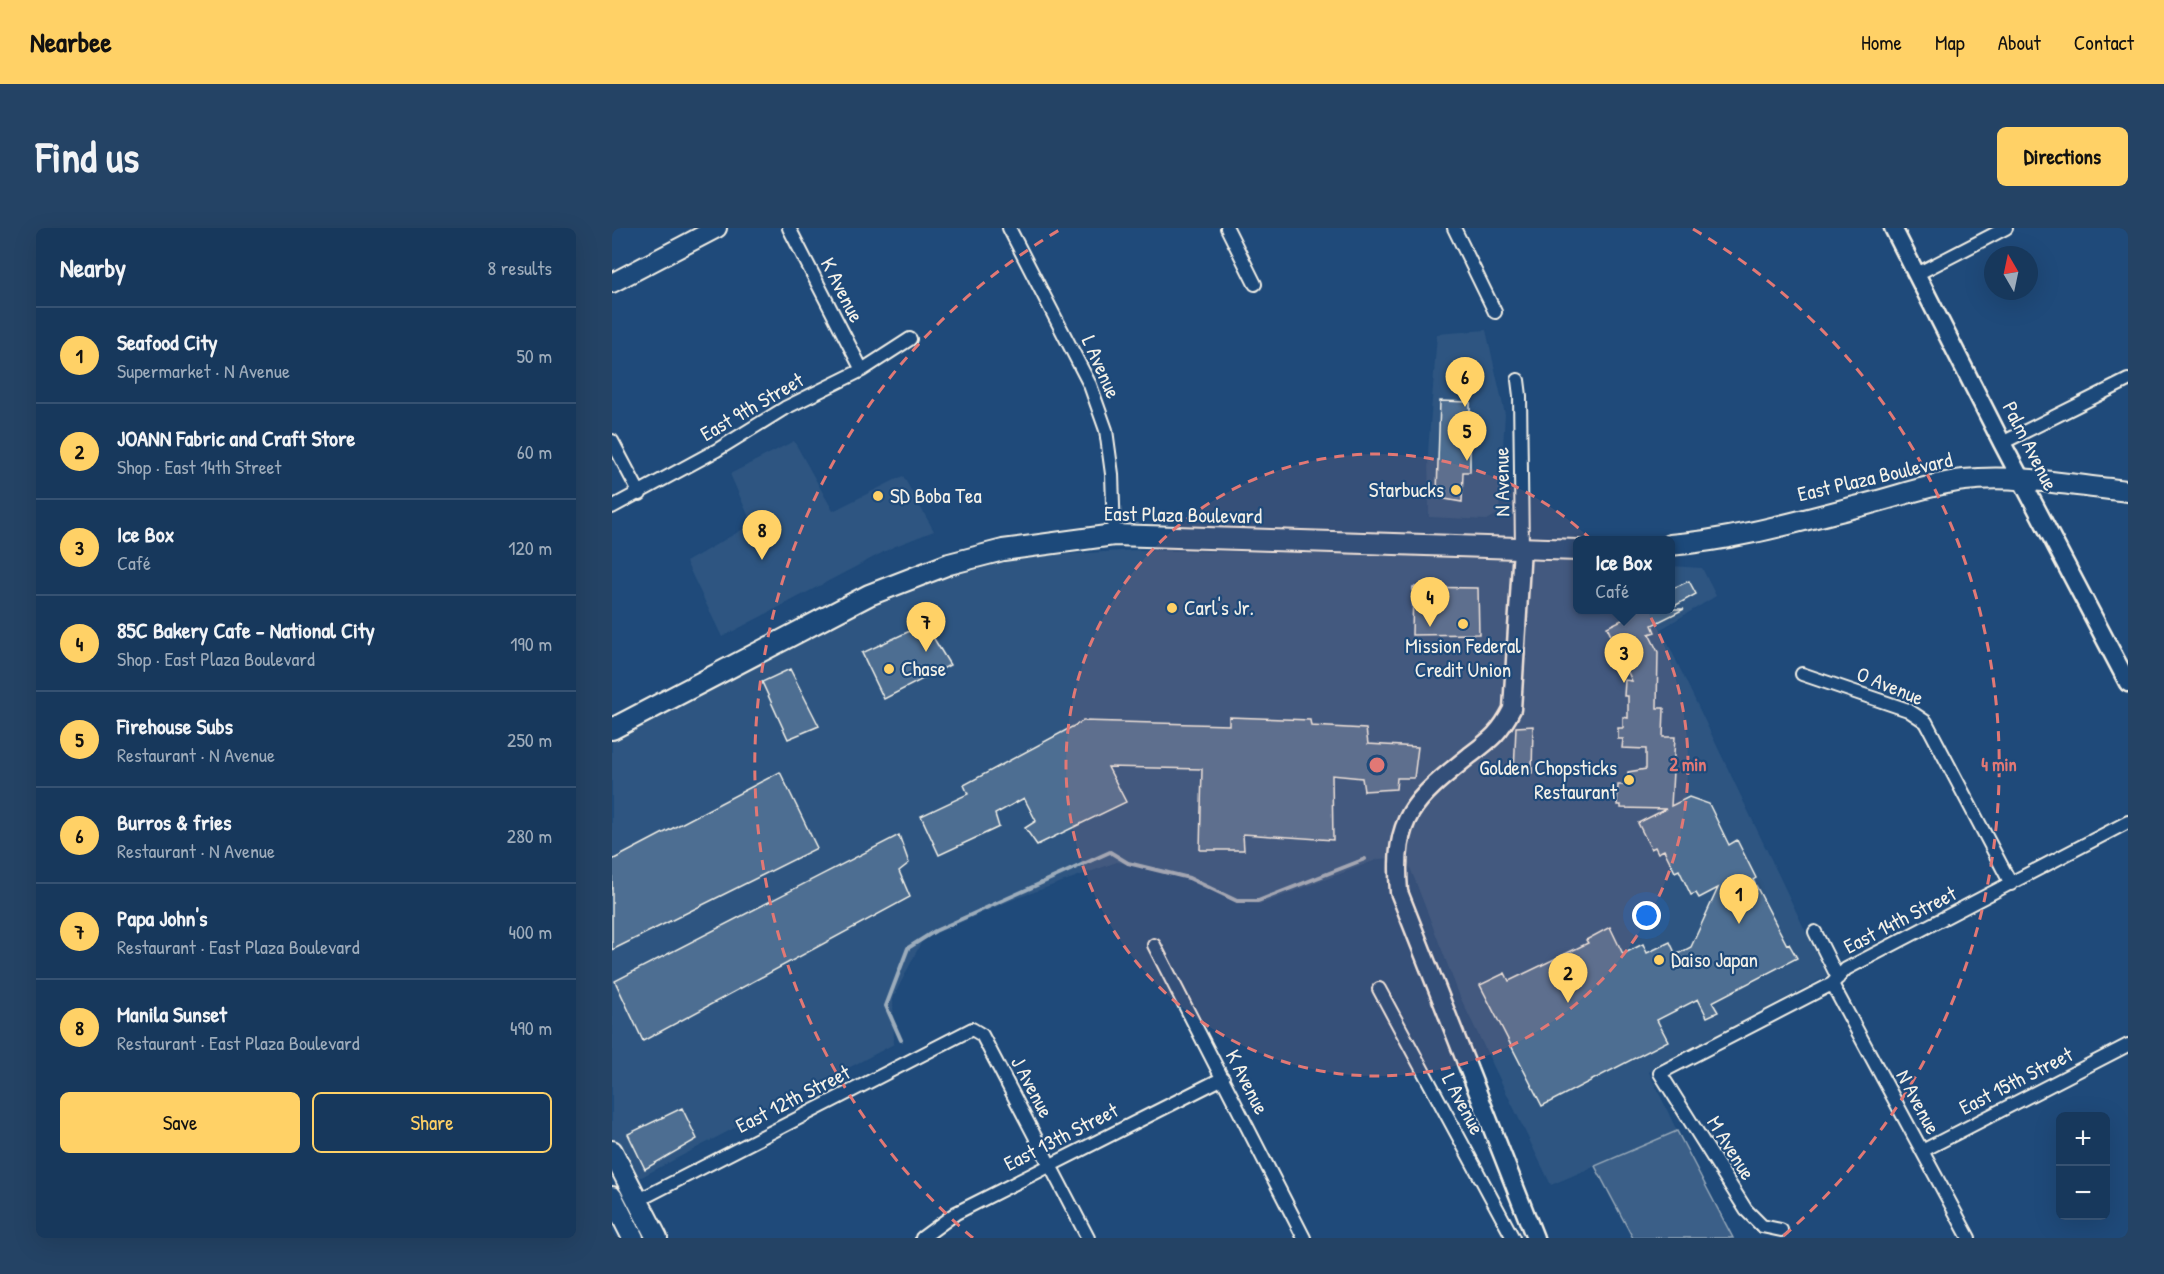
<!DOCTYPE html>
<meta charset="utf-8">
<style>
body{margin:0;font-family:"Patrick Hand",sans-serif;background:#244365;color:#f1f3f6}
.controls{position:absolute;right:18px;bottom:18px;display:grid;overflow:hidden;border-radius:9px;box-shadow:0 6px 24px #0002}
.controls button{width:54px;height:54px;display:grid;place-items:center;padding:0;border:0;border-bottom:2px solid #365272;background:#17385c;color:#f1f3f6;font:30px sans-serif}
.compass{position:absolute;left:1372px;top:18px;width:54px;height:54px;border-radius:50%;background:#17385c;box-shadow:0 6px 24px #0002;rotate:351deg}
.you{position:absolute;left:1035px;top:688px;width:21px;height:21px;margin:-15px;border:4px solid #fff;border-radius:50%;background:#1a73e8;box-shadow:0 0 0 9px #1a73e833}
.badge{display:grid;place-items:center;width:39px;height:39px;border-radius:50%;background:#ffd166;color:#111;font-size:20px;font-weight:700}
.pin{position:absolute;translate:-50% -50px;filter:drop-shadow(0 2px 3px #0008)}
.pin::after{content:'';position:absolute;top:32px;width:21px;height:18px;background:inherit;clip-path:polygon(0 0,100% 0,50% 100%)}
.popup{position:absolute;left:961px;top:308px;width:102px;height:78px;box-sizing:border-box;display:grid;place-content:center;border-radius:9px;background:#17385c;filter:drop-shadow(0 2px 4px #0005);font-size:20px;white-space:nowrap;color:#9eacbb}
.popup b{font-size:22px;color:#f1f3f6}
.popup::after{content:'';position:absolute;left:50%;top:100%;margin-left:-12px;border:12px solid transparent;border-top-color:#17385c}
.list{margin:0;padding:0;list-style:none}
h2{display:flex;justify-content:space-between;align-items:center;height:78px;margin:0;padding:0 24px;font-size:26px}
h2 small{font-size:20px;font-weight:400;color:#9eacbb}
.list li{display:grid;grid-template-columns:39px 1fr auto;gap:18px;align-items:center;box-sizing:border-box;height:96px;padding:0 24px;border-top:2px solid #365272}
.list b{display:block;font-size:22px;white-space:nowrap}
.list p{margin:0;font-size:20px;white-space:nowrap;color:#9eacbb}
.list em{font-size:20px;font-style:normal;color:#9eacbb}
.actions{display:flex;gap:12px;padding:18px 24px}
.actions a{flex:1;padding:14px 0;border:2px solid #ffd166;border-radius:9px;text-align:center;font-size:21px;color:#ffd166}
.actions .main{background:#ffd166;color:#111}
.map{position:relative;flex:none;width:1516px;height:1010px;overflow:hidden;border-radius:9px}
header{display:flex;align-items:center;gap:36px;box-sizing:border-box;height:84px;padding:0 30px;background:#ffd166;color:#111}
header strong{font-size:28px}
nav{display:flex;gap:33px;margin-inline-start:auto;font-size:21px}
.intro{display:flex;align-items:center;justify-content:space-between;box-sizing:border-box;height:144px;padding:0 36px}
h1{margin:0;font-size:42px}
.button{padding:15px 27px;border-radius:9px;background:#ffd166;color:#111;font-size:21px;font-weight:700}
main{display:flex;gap:36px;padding:0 36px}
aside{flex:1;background:#17385c;border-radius:9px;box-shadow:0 6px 24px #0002}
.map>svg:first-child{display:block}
</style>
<header>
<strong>Nearbee</strong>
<nav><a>Home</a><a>Map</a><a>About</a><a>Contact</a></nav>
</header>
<div class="intro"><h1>Find us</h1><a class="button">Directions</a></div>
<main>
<aside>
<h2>Nearby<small>8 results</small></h2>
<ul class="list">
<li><span class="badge">1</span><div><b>Seafood City</b><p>Supermarket · N Avenue</p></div><em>50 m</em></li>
<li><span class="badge">2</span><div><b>JOANN Fabric and Craft Store</b><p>Shop · East 14th Street</p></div><em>60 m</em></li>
<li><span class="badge">3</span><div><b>Ice Box</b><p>Café</p></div><em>120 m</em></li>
<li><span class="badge">4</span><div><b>85C Bakery Cafe - National City</b><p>Shop · East Plaza Boulevard</p></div><em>190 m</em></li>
<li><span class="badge">5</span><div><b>Firehouse Subs</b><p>Restaurant · N Avenue</p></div><em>250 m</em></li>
<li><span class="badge">6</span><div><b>Burros &amp; fries</b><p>Restaurant · N Avenue</p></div><em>280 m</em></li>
<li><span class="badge">7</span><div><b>Papa John's</b><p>Restaurant · East Plaza Boulevard</p></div><em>400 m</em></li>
<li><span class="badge">8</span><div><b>Manila Sunset</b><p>Restaurant · East Plaza Boulevard</p></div><em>490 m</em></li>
</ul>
<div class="actions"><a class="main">Save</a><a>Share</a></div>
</aside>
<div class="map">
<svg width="1516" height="1010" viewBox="0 0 1516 1010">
<rect width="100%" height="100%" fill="#1f4a7a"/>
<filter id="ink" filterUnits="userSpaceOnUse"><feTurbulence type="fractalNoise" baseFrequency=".0167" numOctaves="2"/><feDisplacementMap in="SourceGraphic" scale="12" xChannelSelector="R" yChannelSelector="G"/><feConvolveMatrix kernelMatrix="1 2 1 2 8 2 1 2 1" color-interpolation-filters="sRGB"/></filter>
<g filter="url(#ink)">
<path fill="#2d5581" d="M874,102l19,84 -6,99 -12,7 -58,-3 -1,-65 9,-118z
M182,213l39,70 70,-35 31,55 -41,16 -171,90 -36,-75 66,-38 -22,-50z
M524,322l265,5 176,7 1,48h92l1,-44 31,2 14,28 -55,33 166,347 -178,96 28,59 -126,54 -91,-188 -54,-140 -27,2 -118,45 -22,-1 -67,-31 -55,-10 -105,38 -89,39 -30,59 1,46 -262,138 -20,-39v-407l228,-117 75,-36 92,-25z"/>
<path fill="#3a5f88" stroke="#97a8b8" stroke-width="1.5" d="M1065,903l56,107h-100l-38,-72z"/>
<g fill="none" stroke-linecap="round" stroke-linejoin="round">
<path stroke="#9cacbb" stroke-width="4" d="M289,812l-15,-34 22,-58 27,-17 175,-79 18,11 61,15 48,23h21l107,-42"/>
</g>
<path fill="#4d6e92" stroke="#f4f1e8" stroke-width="1.5" d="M828,173l30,1v70h-7l-1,30 -17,-3 -8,-7z
M1077,353l7,13 -25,14v-19z
M801,359l65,1 1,46 -67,1z
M1016,381h56l-32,16 3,7 -6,2 9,18 -1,56h7l-1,29h12l-4,69 18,-9 20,7 20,41 8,-5 19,38 -3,2 34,65 2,-1 8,14 -85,44 6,10 -11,5 -9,-18 -41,21 11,21 -126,65 -62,-121 25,-12 4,8 79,-38 -2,-3 24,-13 13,27 20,-10 4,9 23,-11 6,13 15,-8 27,-59 -19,10 -3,-5 -5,2 -12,-25 -4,2 -11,-22 -6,3 -3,-6 -4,2 -13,-26 28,-14 -45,-1v-3h-4l1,-20h9l1,-13 18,-3v-20l-24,-1 1,-9h-5v-11h5v-11l5,1v-22h-4l1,-16 7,1 -25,-54 19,-9z
M313,396l25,41 -66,34 -22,-46z
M178,441l29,57 -31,13 -26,-57z
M617,489l81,3 1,6 55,3 2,15 50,3 -4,31h-17l-1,11 -32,2 -2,-13 -30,-3 1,65 -90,-6 1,16h-44l2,-81 -94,-2 18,35 -89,43 -12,-17 11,-7 -12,-23 -29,16 4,13 -60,28 -18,-39 47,-22 -4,-9 119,-64 146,4z
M921,498l-1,47h-18l2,-46z
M168,544l37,76 -205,102v-90z
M287,607l10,28 -10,8 11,26 -267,144 -28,-60z
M70,880l15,31 -52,30 -17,-35z"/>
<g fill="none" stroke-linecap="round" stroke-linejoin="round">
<defs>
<path id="minor" d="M177,0l73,142
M397,0l81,157 16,45 6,44 2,61
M615,0l28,56
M842,0l41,84
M1305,46l89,-46
M906,152l2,16 2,152
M0,213l28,53
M1390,215l126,-63
M0,279l105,-57 68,-42 77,-38 48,-31
M1190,446l106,36 18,12 85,162
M1203,704l23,46
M542,717l150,293
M1220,756l137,254
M767,761l134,249
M1310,923l206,-106
M25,973l335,-172 10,6 106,203
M1169,1002l-19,-4 -16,-16 -86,-137 172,-89 14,-15 282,-147
M310,1010l34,-25 267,-135"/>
<path id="tertiary" d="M1281,0l109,215 126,240
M910,320l-10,161c-12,24 -22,31 -43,47 -56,45 -76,61 -70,136l136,346"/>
<path id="secondary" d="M0,55l105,-55"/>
<path id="primary" d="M1058,317c66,-5 133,-25 197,-41 32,-8 64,-20 97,-24 54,-6 111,6 164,11
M0,501l257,-134 80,-31 54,-14 111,-15 464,15
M0,923l45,87
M0,969l21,41"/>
</defs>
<use href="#minor" stroke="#f4f1e8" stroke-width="16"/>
<use href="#tertiary" stroke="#f4f1e8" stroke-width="21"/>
<use href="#secondary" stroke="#f4f1e8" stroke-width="22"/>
<use href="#primary" stroke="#f4f1e8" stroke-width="24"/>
<use href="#minor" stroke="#1f4a7a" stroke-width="12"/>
<use href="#tertiary" stroke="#1f4a7a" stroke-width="16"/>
<use href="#secondary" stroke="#1f4a7a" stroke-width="18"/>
<use href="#primary" stroke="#1f4a7a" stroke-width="20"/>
</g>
</g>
<circle cx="765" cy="537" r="311" fill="#e27875" fill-opacity=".12"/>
<g fill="none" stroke="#e27875" stroke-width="3" stroke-dasharray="10 8">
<circle cx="765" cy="537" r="311"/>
<path d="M361 1010A622 622 0 0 1 449 1M1081 1A622 622 0 0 1 1169 1010"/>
</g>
<g fill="#ffd166" stroke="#1f4a7a" stroke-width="2">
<circle cx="844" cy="262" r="6"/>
<circle cx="266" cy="268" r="6"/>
<circle cx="560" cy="380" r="6"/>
<circle cx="851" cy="396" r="6"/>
<circle cx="277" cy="441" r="6"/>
<circle cx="1017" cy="552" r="6"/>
<circle cx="1047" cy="732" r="6"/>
</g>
<g text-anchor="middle" stroke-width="4.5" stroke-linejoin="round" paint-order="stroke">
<g font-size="21" fill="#f4f1e8" stroke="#1f4a7a">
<text transform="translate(230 62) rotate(63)" y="7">K Avenue</text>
<text transform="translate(489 139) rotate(66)" y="7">L Avenue</text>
<text transform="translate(140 179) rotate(-30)" y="7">East 9th Street</text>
<text transform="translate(1418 218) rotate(63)" y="7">Palm Avenue</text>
<text transform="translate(1263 249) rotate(-13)" y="7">East Plaza Boulevard</text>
<text transform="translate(890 254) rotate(-91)" y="7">N Avenue</text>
<text transform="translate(571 287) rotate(1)" y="7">East Plaza Boulevard</text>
<text transform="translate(1278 458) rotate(22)" y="7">O Avenue</text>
<text transform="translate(1288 692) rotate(-27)" y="7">East 14th Street</text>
<text transform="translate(1404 853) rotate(-27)" y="7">East 15th Street</text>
<text transform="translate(635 854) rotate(63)" y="7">K Avenue</text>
<text transform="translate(420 859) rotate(62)" y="7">J Avenue</text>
<text transform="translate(181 871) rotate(-27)" y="7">East 12th Street</text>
<text transform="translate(1306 874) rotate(62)" y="7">N Avenue</text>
<text transform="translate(851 876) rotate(62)" y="7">L Avenue</text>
<text transform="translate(449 909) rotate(-27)" y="7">East 13th Street</text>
<text transform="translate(1119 920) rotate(58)" y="7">M Avenue</text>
</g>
<g font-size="21" fill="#f4f1e8" stroke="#1f4a7a" text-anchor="start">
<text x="832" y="269" text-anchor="end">Starbucks</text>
<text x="278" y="275">SD Boba Tea</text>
<text x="572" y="387">Carl's Jr.</text>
<text x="851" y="425" text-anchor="middle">Mission Federal<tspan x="851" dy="24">Credit Union</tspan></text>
<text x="289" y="448">Chase</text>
<text x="1005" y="547" text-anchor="end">Golden Chopsticks<tspan x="1005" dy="24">Restaurant</tspan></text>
<text x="1059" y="739">Daiso Japan</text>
</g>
</g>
<circle cx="765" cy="537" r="9" fill="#e27875" stroke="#1f4a7a" stroke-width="3"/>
<g font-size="18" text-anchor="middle" font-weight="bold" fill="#e27875" stroke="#1f4a7a" stroke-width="4.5" stroke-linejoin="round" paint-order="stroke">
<text x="1076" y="543">2 min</text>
<text x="1387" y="543">4 min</text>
</g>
</svg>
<div class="controls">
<button>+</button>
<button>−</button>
</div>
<svg class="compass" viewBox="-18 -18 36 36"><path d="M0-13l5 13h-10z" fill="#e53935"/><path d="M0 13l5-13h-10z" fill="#9eacbb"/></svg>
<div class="you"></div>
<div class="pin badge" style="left:1127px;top:696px">1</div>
<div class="pin badge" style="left:956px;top:775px">2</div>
<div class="pin badge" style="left:1012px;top:455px">3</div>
<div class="popup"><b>Ice Box</b>Café</div>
<div class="pin badge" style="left:818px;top:399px">4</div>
<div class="pin badge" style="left:855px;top:233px">5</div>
<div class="pin badge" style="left:853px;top:179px">6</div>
<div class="pin badge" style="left:314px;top:424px">7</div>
<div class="pin badge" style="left:150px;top:332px">8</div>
</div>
</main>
